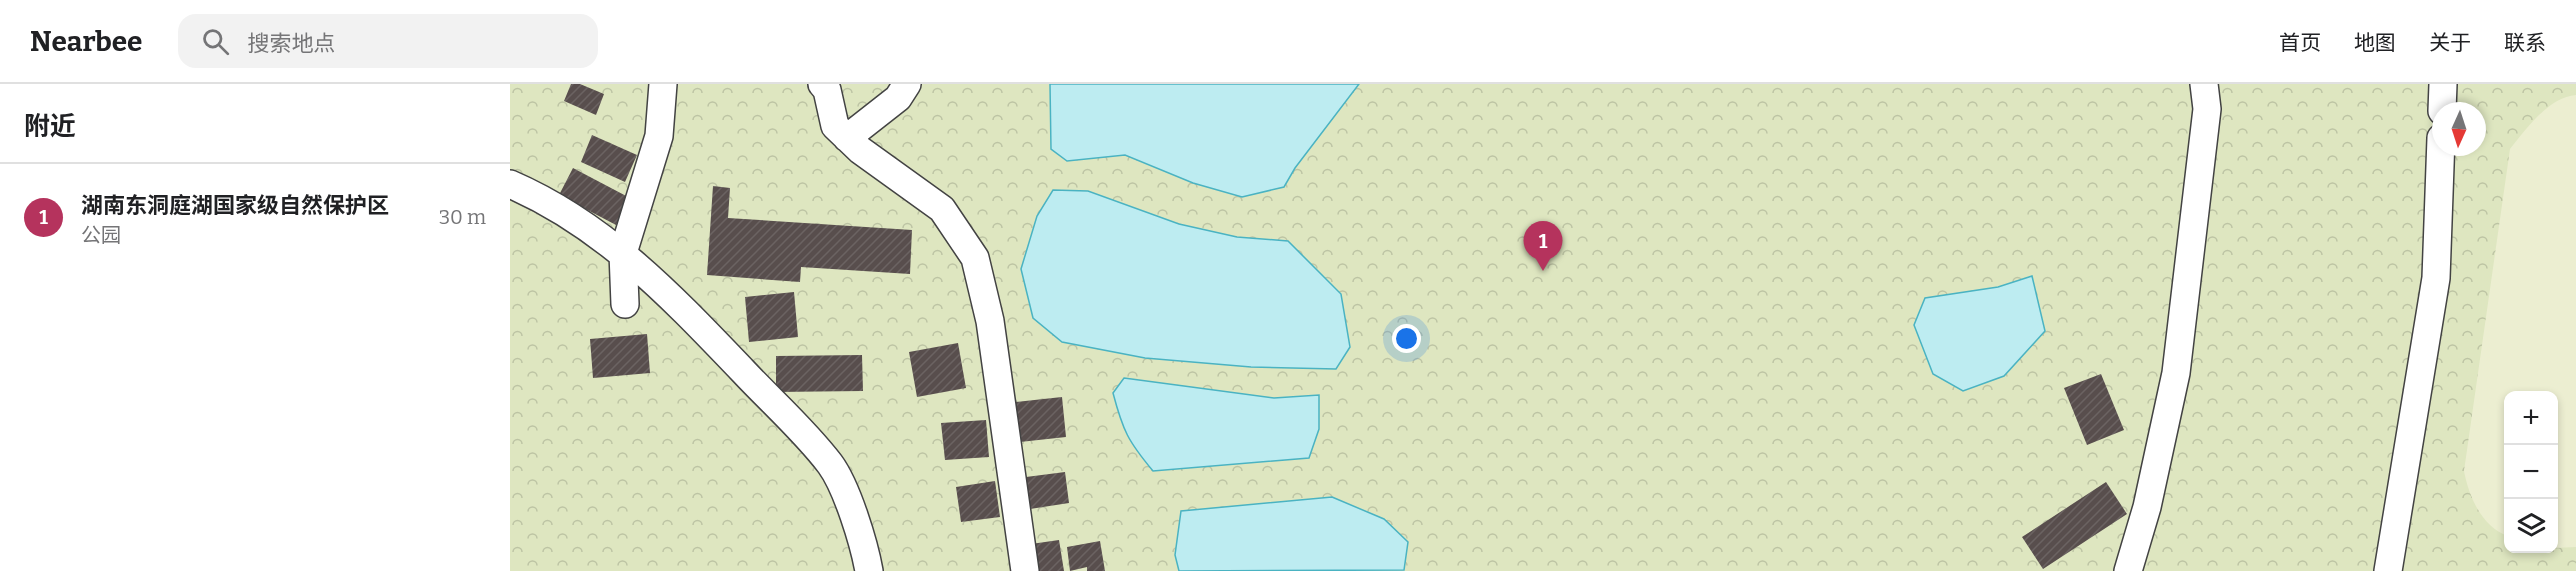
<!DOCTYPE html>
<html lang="zh">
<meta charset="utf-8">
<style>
body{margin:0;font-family:Bitter,"Noto Sans SC",serif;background:#f2f2f2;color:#202124}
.controls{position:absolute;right:18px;bottom:18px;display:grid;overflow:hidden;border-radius:12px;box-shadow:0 3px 9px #0003}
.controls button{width:54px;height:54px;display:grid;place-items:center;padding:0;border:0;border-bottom:2px solid #e0e0e0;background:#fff;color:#202124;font:30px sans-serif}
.compass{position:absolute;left:1922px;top:18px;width:54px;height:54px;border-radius:50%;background:#fff;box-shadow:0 3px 9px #0003;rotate:183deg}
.you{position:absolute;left:897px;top:255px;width:21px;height:21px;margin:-15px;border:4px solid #fff;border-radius:50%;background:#1a73e8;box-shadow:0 0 0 9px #1a73e833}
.badge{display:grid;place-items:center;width:39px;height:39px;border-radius:50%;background:#b5335d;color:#fff;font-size:20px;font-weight:700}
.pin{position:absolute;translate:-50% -50px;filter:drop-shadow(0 2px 3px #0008)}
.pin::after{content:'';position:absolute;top:32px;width:21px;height:18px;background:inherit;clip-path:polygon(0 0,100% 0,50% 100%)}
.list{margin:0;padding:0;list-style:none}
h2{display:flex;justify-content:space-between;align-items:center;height:78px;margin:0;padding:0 24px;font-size:26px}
h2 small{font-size:20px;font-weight:400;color:#757577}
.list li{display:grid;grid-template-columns:39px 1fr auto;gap:18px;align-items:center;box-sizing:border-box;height:108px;padding:0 24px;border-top:2px solid #e0e0e0}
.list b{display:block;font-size:22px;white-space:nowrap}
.list p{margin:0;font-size:20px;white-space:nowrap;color:#757577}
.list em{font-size:20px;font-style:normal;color:#757577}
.icon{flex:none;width:33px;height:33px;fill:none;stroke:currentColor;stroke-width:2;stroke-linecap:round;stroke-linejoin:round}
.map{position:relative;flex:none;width:2066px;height:487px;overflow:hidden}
header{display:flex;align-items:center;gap:36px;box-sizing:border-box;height:84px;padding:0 30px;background:#fff;border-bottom:2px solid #e0e0e0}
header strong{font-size:28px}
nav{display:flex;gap:33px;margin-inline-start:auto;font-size:21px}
.search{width:420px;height:54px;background:#f2f2f2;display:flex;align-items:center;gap:15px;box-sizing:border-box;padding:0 21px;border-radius:18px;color:#757577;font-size:22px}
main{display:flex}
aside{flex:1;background:#fff}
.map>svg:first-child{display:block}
</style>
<header>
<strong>Nearbee</strong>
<div class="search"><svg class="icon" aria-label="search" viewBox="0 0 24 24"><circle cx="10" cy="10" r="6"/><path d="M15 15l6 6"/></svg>搜索地点</div>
<nav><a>首页</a><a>地图</a><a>关于</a><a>联系</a></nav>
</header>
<main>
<aside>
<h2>附近<small></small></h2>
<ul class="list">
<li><span class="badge">1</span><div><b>湖南东洞庭湖国家级自然保护区</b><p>公园</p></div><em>30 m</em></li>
</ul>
</aside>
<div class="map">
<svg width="2066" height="487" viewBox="0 0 2066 487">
<defs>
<pattern id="park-crowns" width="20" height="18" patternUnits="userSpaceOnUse" patternTransform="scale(1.5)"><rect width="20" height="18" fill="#dee6c0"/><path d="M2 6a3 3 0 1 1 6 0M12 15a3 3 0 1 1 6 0" fill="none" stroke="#bdc4a4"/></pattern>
<pattern id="building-hatch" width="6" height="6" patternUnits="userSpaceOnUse" patternTransform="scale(1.5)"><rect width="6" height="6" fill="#584e4d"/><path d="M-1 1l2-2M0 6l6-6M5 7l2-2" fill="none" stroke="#6b6362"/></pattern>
</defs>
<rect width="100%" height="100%" fill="#fef9f4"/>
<path fill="url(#park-crowns)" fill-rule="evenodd" d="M0,0h2066v487h-2066zM1931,27h36v36h-36zM1998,312h46v152h-46z"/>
<path fill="#eceed1" d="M2066,11v452l-22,1v-152h-46v140c-26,-9 -39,-39 -44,-65l46,-322c16,-20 39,-52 66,-54z"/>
<path fill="#bdecf1" stroke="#4ab3c2" stroke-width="1.5" d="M540,0h309l-64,84 -11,19 -42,10 -49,-14 -68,-28 -58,6 -16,-12z
M543,106l35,1 91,33 58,13 51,4 53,53 9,53 -14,22 -85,-2 -106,-9 -83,-16 -29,-24 -12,-49 16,-53z
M1522,192l13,55 -41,45 -41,15 -30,-17 -19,-49 11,-27 73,-11z
M614,294l150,20 45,-3v34l-10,29 -156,13c-25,-30 -30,-40 -40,-78z
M822,413l52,22 24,23 -4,28 -225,1 -4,-16 6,-44z"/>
<path fill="url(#building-hatch)" d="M61,0h9l24,10 -8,21 -32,-14z
M82,51l45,20 -12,27 -44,-20z
M63,84l57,30 -14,27 -57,-30z
M203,102l17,2 -2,30 184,12 -2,44 -109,-7 -1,15 -93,-7z
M284,208l4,45 -49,5 -4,-45z
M137,250l3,39 -57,5 -3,-39z
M448,259l8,45 -49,9 -8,-45z
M352,271l1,36 -87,1v-36z
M1591,290l23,56 -37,15 -23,-57z
M552,313l4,40 -46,5 -5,-40z
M476,336l3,37 -44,3 -4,-37z
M555,388l4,31 -39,6 -4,-32z
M485,397l5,36 -39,5 -5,-35z
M1596,398l21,32 -84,55 -21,-32z
M549,456l5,31h-28l-5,-27z
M590,457l5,30h-18v-4l-17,4 -3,-24z"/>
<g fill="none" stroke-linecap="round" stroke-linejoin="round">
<defs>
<path id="street" d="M312,0l5,6 8,36 25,24 82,59 33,49 15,63 35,250
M1932,27l1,-27
M337,54l51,-40 9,-14
M0,100c95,41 163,114 233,187 29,31 62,60 87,93 17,23 34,79 39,107
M115,220l-2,-51 36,-117 4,-52
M1618,487l19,-64 29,-134 31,-264 -3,-25
M1878,487l48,-293 5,-140"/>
</defs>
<use href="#street" stroke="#434343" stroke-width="30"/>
<use href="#street" stroke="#fff" stroke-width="27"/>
</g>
</svg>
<div class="controls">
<button>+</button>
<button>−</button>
<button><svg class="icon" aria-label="layers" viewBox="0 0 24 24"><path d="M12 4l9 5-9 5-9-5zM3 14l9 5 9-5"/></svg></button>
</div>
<svg class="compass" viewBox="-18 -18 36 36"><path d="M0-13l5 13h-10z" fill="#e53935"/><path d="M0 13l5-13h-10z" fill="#757577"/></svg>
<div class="you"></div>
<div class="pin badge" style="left:1033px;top:187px">1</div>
</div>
</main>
